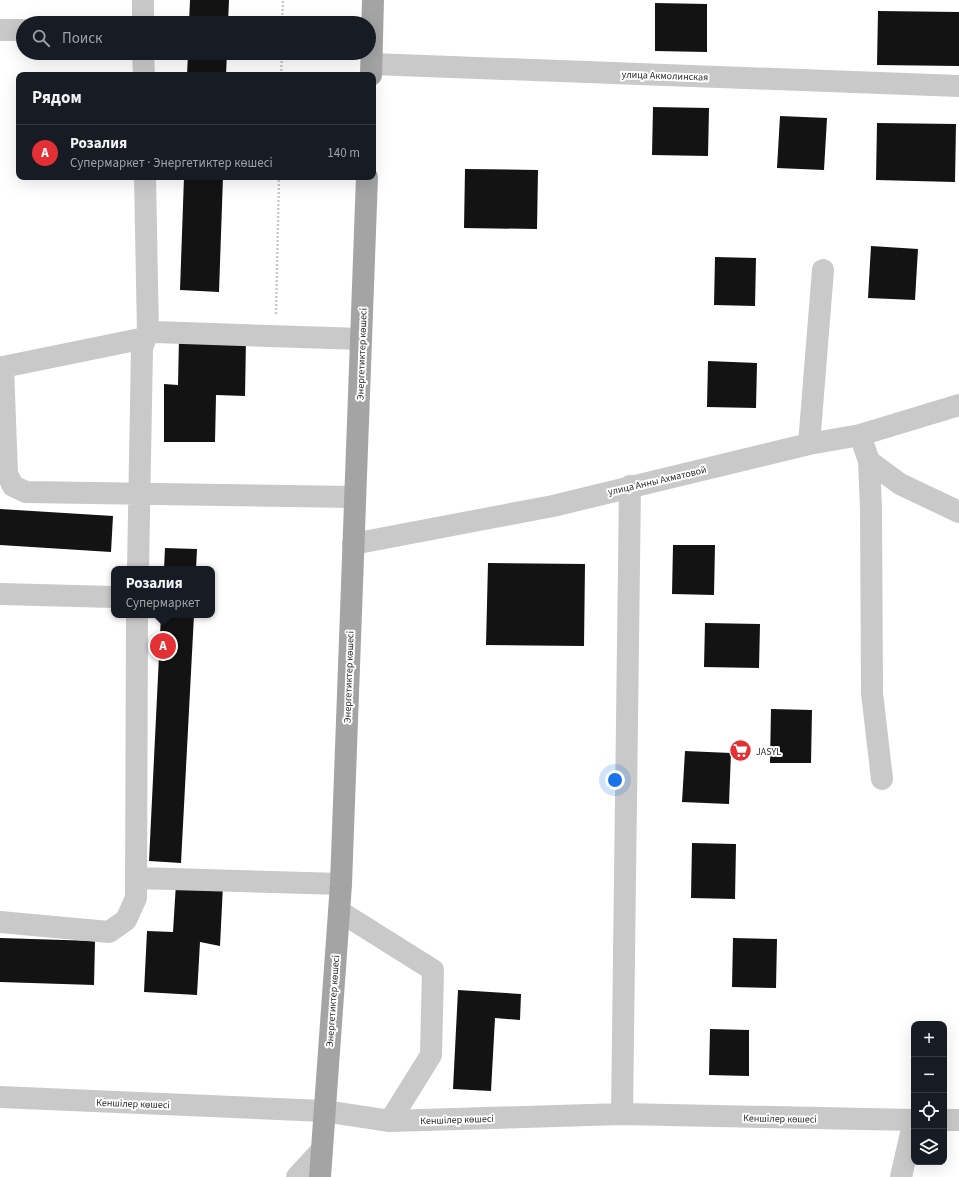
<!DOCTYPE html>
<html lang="ru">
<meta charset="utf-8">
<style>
body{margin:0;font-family:"Source Sans 3",sans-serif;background:#20242c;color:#f1f3f6}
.controls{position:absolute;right:12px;bottom:12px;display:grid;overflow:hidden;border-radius:8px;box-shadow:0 4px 16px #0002}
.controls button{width:36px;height:36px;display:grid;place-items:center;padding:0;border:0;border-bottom:1px solid #363941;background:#171b24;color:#f1f3f6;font:20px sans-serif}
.you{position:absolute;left:615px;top:780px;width:14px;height:14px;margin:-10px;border:3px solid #fff;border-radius:50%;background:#1a73e8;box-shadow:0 0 0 6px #1a73e833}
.badge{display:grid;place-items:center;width:26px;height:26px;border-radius:50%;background:#e23035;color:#fff;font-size:13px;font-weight:700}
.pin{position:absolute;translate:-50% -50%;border:2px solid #fff;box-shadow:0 1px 4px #0006}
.popup{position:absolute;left:111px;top:566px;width:104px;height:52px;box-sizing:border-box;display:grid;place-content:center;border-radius:8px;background:#171b24;filter:drop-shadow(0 1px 3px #0005);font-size:13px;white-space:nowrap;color:#9ea1a6}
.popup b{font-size:15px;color:#f1f3f6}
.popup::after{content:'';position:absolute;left:50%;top:100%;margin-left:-8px;border:8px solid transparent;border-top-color:#171b24}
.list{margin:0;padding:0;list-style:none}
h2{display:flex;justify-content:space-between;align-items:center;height:52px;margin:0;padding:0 16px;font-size:17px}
h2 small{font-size:13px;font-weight:400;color:#9ea1a6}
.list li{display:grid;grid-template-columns:26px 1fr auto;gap:12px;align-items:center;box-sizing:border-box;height:56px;padding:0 16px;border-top:1px solid #363941}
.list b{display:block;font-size:15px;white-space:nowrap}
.list p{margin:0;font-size:13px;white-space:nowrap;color:#9ea1a6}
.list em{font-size:13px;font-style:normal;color:#9ea1a6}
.icon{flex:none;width:22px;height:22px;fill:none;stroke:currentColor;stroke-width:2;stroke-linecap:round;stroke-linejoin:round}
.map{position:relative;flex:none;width:959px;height:1177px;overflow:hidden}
.search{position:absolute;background:#171b24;box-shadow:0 4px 16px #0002;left:16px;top:16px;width:360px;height:44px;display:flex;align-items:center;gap:10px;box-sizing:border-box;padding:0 14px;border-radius:22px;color:#9ea1a6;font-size:15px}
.panel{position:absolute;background:#171b24;box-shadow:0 4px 16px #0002;left:16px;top:72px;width:360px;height:108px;border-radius:8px}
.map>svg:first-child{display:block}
</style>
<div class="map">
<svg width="959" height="1177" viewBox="0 0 959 1177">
<rect width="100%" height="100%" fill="#fff"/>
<path fill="#131313" d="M190,0h39l-1,23h-39z
M655,3l52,1v48l-52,-1z
M878,11l81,1v54l-82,-1z
M188,53h39l-1,22h-39z
M653,107l56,1 -1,48 -56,-1z
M780,116l47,2 -3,52 -47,-2z
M877,123l79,1 -1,58 -79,-2z
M465,169l73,1 -1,59 -73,-1z
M184,177h39l-4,115 -39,-2z
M871,246l47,3 -3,51 -47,-2z
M715,257l41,1 -1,48 -41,-1z
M179,338h67l-1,58 -29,-1 -1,47h-51v-58l14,1z
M708,361l49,2 -1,45 -49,-1z
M0,509l113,7 -2,36 -111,-7z
M673,545h42l-1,50 -42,-1z
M165,548l32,1 -1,20h-32z
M488,563l97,1 -1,82 -98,-1z
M161,615h33l-13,248 -32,-2z
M705,623l55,1 -1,44 -55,-1z
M771,709l41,1 -1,53h-41z
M685,751l46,2 -2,51 -47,-2z
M692,843l44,1 -1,55 -44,-1z
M176,883l47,2 -3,61 -20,-4 -3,53 -53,-3 3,-61 26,1z
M0,938l95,3 -1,44 -94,-3z
M733,938l44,1 -1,49 -44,-1z
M458,990l63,4 -1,26 -25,-2 -4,73 -38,-2z
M710,1029l39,1v46l-40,-1z"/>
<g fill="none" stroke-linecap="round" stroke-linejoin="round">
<path stroke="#c9c9c9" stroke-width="2.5" stroke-dasharray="2 2" stroke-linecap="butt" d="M282,23l1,-23
M281,75l1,-22
M276,314l3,-137"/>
<path stroke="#c9c9c9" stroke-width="22" d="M143,23v-23
M0,30h23
M143,53l1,22
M372,64l587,22
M145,177l3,157
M0,367h3l4,107 6,12 13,6 329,5
M3,367l142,-29
M860,435l9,26 2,48 1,184 10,86
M809,444l14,-174
M869,461l31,23 59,28
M353,544l200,-38 256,-62 51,-9 99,-30
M138,569l4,-221c3,-8 3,-13 12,-16l207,7
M0,594l114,3
M136,878l205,6
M339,911l94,59 -2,85 -41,66
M0,922l109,10 17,-12 10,-22 1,-283
M0,1097l324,14 66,10 232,-7 292,6
M622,1114l8,-628
M944,1120h15
M297,1177l23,-25
M901,1177l13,-57"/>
<path stroke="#a4a4a4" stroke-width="22" d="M371,75l2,-75
M320,1177l21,-293 26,-707"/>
</g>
<defs>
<symbol id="supermarket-disc" viewBox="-11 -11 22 22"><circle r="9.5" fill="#e23035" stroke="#fff"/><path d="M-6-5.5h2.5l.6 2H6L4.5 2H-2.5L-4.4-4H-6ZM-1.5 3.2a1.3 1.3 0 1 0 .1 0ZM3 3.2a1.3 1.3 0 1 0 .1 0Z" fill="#fff"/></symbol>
</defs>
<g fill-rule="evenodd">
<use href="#supermarket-disc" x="728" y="738" width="25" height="25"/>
</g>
<g text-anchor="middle" stroke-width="4" stroke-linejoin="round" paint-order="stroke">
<g font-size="10" fill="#2c2c2c" stroke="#fff">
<text transform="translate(665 75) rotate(2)" y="4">улица Акмолинская</text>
<text transform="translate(361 354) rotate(-88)" y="4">Энергетиктер көшесі</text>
<text transform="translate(657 480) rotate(-13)" y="4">улица Анны Ахматовой</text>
<text transform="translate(348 677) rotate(-88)" y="4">Энергетиктер көшесі</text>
<text transform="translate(332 1001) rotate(-86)" y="4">Энергетиктер көшесі</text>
<text transform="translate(133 1103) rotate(2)" y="4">Кеншілер көшесі</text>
<text transform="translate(780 1118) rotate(1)" y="4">Кеншілер көшесі</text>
<text transform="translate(457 1119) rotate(-2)" y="4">Кеншілер көшесі</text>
</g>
<g font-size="10" fill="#2c2c2c" stroke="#fff" text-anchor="start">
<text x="756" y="755">JASYL</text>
</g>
</g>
</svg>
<div class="controls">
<button>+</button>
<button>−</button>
<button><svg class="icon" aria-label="locate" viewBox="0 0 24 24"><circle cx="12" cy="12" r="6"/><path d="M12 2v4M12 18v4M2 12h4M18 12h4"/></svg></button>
<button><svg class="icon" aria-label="layers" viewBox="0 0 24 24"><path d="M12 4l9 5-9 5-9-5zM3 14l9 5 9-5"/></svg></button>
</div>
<div class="you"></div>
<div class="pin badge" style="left:163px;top:646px">A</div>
<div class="popup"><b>Розалия</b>Супермаркет</div>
<div class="search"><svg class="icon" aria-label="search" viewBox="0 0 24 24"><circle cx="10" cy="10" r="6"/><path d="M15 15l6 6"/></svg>Поиск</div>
<section class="panel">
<h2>Рядом<small></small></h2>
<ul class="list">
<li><span class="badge">A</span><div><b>Розалия</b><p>Супермаркет · Энергетиктер көшесі</p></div><em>140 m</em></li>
</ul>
</section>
</div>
